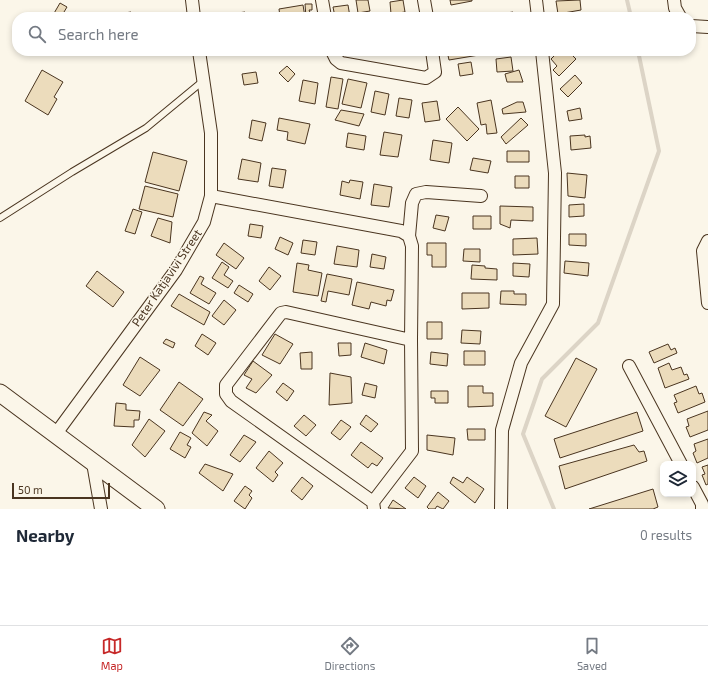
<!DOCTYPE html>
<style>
body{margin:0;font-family:"Exo 2",sans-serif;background:#f6f6f7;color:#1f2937}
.controls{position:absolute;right:12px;bottom:12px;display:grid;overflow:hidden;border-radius:8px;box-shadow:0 2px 6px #0003}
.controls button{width:36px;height:36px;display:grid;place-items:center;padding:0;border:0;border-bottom:1px solid #e0e1e3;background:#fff;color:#1f2937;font:20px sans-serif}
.scale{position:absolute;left:12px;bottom:10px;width:98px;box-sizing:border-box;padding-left:4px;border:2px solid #4a3520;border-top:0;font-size:11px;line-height:14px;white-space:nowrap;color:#4a3520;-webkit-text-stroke:3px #fbf6e9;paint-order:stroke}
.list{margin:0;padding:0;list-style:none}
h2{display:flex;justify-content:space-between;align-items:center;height:52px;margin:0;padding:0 16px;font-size:17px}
h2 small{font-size:13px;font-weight:400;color:#747a83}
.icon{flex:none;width:22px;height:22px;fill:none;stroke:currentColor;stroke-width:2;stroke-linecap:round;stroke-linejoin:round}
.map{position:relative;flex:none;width:708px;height:509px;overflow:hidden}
.search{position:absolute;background:#fff;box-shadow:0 2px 6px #0003;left:12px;right:12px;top:12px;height:44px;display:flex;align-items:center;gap:10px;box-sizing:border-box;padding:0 14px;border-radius:16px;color:#747a83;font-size:15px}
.sheet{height:116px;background:#fff}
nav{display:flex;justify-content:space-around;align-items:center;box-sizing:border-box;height:56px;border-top:1px solid #e0e1e3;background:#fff;font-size:11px;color:#747a83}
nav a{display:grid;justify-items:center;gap:2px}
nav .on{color:#c62828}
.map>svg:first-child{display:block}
</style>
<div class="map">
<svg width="708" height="509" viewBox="0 0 708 509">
<rect width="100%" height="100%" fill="#fbf6e9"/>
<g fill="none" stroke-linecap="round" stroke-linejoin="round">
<path stroke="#dcd4c6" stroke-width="4" d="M627,0l4,17
M554,509l-31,-75 19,-55 56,-56 61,-172 -21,-100"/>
</g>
<path fill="#ecdcbc" stroke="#4a3520" d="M356,0h12l2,11 -12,2z
M403,0l2,12 -14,2 -1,-12z
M450,0h22v1l-21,4z
M580,0l1,10 -23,4 -2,-13z
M60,3l7,4 -6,10h-4l-4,-2z
M305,4h7v6h-3l3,7h-6z
M303,5l2,12h-25l-1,-8z
M348,5l2,12h-15l-2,-10z
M131,12v5h6h-39z
M245,12v5h-14l-1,-3z
M513,12l1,5h-14v-3z
M447,51h37l1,3 -36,6z
M559,51h4l4,4 3,-2 6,6 -17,17 -6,-6 4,-4 -6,-7z
M511,57l2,14 -16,1 -1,-13z
M471,62l2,12 -13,2 -2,-12z
M287,66l8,8 -7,8 -9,-9z
M42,70l21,12 -9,15 3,2 -9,16 -23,-14z
M519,70l4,12h-16l-2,-8z
M256,72l2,11 -14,2 -2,-11z
M575,75l7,8 -14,14 -8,-8z
M331,77l12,2 -5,30 -12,-2z
M348,79l19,4 -6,25 -19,-4z
M303,80l15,3 -3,21 -16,-3z
M375,91l14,3 -4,21 -14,-3z
M399,98l13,2 -3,18 -13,-2z
M491,100l6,33 -10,1 -1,-10 -5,1 -4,-22z
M437,101l3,19 -15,2 -3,-19z
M517,102h6l3,10 -23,2 -1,-5z
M458,107l21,22 -12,12 -21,-22z
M580,108l2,11 -13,2 -2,-10z
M341,110l23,4 -5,12 -24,-6z
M279,118l31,6 -5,20 -18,-4 1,-8 -11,-2z
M521,118l7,7 -22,19 -5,-7z
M252,120l14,3 -4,18 -13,-3z
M384,132l18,3 -4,22 -18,-2z
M348,133l18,3 -2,14 -18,-3z
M585,135v2l5,-1 1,12 -20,2 -1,-14z
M433,140l19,3 -3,20 -19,-3z
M507,151h22v11h-22z
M153,152l34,9 -8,30 -34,-9z
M473,158l18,3 -3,12 -18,-3z
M242,159l19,4 -3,19 -20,-3z
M272,168l14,2 -3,18 -14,-2z
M567,173l20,2 -2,23 -17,-2z
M515,176h14v12h-14z
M350,180l13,2 -3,17 -20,-4 2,-14 7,2z
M374,184l18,3 -3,20 -18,-2z
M145,186l33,8 -5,23 -34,-8z
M584,204v12l-15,1v-12z
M500,206l33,1v14l-22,-1 -1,8 -10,-4z
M133,209l9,3 -7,22 -10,-3z
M436,215l13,2 -4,14 -12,-3z
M473,216h18v13h-18z
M158,218l14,4 -2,21 -19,-7z
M250,224l13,2 -2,12 -13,-2z
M569,234h17v12l-17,-1z
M280,237l13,6 -5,12 -13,-6z
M537,238l1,16 -25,1v-16z
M303,240l14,2 -2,13 -14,-2z
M224,243l20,15 -8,11 -20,-14z
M427,243h19v24h-14v-12h-5z
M337,246l22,4 -2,17 -23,-3z
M464,249h16v13l-17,-1z
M372,254l14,3 -2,12 -14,-2z
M565,261l24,2 -1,13 -24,-3z
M222,262l7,5 -5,8 9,6 -5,7 -16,-10z
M297,263l12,2 -1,5 14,3 -4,23 -25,-4z
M513,263l17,1 -1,13 -16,-1z
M472,265l13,1v2l12,1v11l-26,-1z
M269,267l12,9 -11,14 -11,-9z
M97,271l27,21 -11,15 -27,-21z
M327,274l25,5 -3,16 -21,-4 -2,11 -5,-1z
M200,276l4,2 -3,6 15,9 -7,11 -19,-11z
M357,282l37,8 -3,11 -4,-1 -1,6 -15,-4 -2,7 -17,-4z
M239,285l14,9 -5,8 -14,-9z
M501,291h13v3h12v11l-26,-1z
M462,293h27v15l-27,1z
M179,294l31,18 -6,13 -33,-19z
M224,300l12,10 -12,15 -12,-9z
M427,322h15v17h-15z
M462,330l19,1 -1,13 -19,-1z
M202,334l14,9 -8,12 -13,-9z
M275,334l18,10 -13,20 -18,-9z
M166,339l9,4 -2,5 -10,-5z
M338,343h13v12l-12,1z
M365,343l22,7 -3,14 -23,-7z
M668,344l3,6 4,-2 2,5 -23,10 -5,-11z
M464,351h21v14h-21z
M312,352v17h-11l-1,-16z
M431,352l17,2 -1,12 -17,-2z
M140,357l20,13 -20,26 -17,-11z
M576,358l21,11 -31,58 -21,-11z
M253,361l19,14 -16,18 -10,-5 6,-9 -8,-4z
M669,363l3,7 9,-3 3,8 3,-1 2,5 -24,9 -7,-20z
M330,373l21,4 1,26 -23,2z
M179,382l24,17 -20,27 -23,-16z
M283,383l11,8 -7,10 -11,-9z
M365,383l12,3 -2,12 -13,-3z
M468,386h15v7h10v13l-25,1z
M696,386l3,8 3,-1 3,9 -27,11 -4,-10 3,-1 -3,-7z
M431,391h17v12h-13v-5h-4z
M116,403l10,1v6l14,1 -1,9h-5v7l-20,-1z
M708,411v19l-18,7 -4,-10 3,-1 -2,-7z
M204,412l8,3 -6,6 12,10 -11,15 -15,-13z
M637,412l6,19 -83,27 -6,-19z
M304,415l12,10 -10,11 -12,-10z
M366,415l12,9 -7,8 -11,-8z
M149,419l16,12 -20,26 -13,-12z
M341,420l10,7 -11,13 -9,-7z
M467,429h18v11h-17z
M180,432l11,6 -4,7 4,2 -6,11 -15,-9z
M244,435l12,7 -16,20 -10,-7z
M427,435l28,3 -2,17 -26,-5z
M708,439v19l-11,5 -4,-10 3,-2 -2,-7z
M361,442l22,16 -6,8 -5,-3 -4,5 -17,-13z
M634,445l5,7 5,-1 3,10 -82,28 -6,-23z
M269,451l14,12 -8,9 3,3 -5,7 -17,-14z
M205,464l28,10 -10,17 -24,-18z
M708,465v19l-2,1 -4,-10 3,-1 -3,-7z
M302,477l11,9 -11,14 -11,-9z
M414,477l12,9 -8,12 -13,-10z
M453,477l10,6 4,-6 17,12 -9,14 -25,-20z
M245,486l7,5 -3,4 3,3 -7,11 -11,-8z
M653,489l5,18 -5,2h-64z
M438,492l11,9 -6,8 -6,-3 -2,3h-6l-2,-2z
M393,500l13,9 -18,-1z"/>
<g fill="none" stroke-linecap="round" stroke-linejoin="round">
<defs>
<path id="lane" d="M0,218l72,-46 74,-44 57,-47"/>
<path id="street" d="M192,0l2,17
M322,0l3,17
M424,0l3,17
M536,0l2,17
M674,0l1,8 5,9
M691,26l17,1
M332,51l4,8 5,4 85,15 9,-6 -3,-21
M211,196l190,35 8,5 3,10 -1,94 1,111 -39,51 1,7
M409,236l3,-33 4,-9 10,-2 55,4
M708,241l-5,10 5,52
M629,366l52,98
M55,435l121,-165 28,-48 7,-26v-63l-12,-82
M93,463l8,46
M693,487l9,17v5
M373,502l-142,-101 -5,-7v-9l55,-72 5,-1 125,28
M501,509l1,-79 19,-67 32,-59 2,-131 -13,-122"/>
<path id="secondary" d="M0,393l156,116"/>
</defs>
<use href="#lane" stroke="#4a3520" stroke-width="8"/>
<use href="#street" stroke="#4a3520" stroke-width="14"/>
<use href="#secondary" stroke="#4a3520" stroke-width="19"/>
<use href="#lane" stroke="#fbf6e9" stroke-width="6"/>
<use href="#street" stroke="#fbf6e9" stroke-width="12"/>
<use href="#secondary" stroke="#fbf6e9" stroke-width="17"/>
</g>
<g text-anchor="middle" stroke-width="3" stroke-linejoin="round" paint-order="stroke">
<g font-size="12" fill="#4a3520" stroke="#fbf6e9">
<text transform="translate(167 278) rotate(-56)" y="4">Peter Katjavivi Street</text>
</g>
</g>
</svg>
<div class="controls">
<button><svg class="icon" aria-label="layers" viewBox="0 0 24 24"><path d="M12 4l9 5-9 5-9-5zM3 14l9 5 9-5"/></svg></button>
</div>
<div class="scale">50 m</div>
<div class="search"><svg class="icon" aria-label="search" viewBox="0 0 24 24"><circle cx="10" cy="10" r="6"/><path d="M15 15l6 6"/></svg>Search here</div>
</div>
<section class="sheet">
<h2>Nearby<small>0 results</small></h2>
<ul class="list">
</ul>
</section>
<nav>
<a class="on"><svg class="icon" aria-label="map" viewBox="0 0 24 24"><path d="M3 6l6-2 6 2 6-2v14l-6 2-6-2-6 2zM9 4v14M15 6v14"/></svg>Map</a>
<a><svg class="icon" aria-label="directions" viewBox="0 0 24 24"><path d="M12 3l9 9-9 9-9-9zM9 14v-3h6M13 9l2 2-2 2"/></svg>Directions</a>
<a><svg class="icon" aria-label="saved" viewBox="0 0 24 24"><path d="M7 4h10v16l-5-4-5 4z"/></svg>Saved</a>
</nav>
